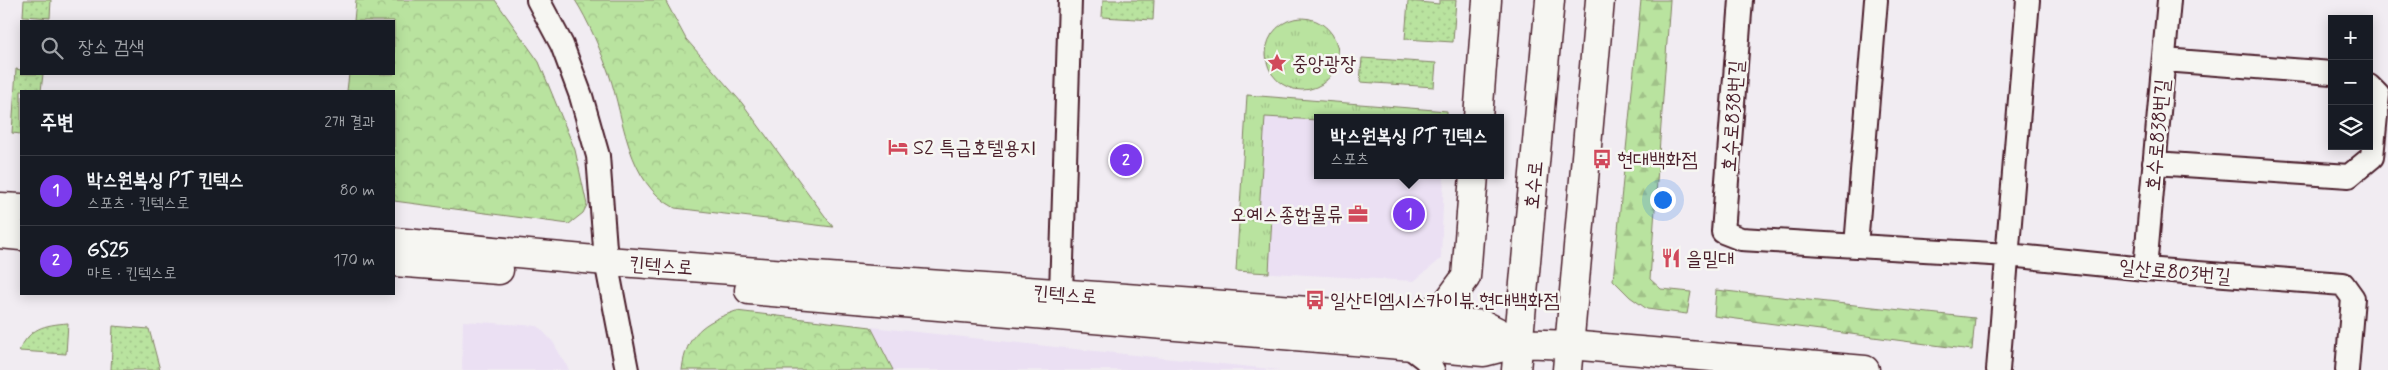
<!DOCTYPE html>
<html lang="ko">
<meta charset="utf-8">
<style>
body{margin:0;font-family:Mynerve,"Poor Story",sans-serif;background:#242831;color:#f1f3f6}
.controls{position:absolute;right:15px;top:15px;display:grid;overflow:hidden;border-radius:0px;box-shadow:0 2px 12px #0003}
.controls button{width:45px;height:45px;display:grid;place-items:center;padding:0;border:0;border-bottom:1px solid #363941;background:#171b24;color:#f1f3f6;font:25px sans-serif}
.you{position:absolute;left:1662px;top:199px;width:18px;height:18px;margin:-12px;border:4px solid #fff;border-radius:50%;background:#1a73e8;box-shadow:0 0 0 8px #1a73e833}
.badge{display:grid;place-items:center;width:32px;height:32px;border-radius:50%;background:#7c3aed;color:#fff;font-size:16px;font-weight:700}
.pin{position:absolute;translate:-50% -50%;border:2px solid #fff;box-shadow:0 1px 5px #0006}
.popup{position:absolute;left:1314px;top:114px;width:190px;height:65px;box-sizing:border-box;display:grid;place-content:center;border-radius:0px;background:#171b24;filter:drop-shadow(0 1px 4px #0005);font-size:16px;white-space:nowrap;color:#9ea1a6}
.popup b{font-size:19px;color:#f1f3f6}
.popup::after{content:'';position:absolute;left:50%;top:100%;margin-left:-10px;border:10px solid transparent;border-top-color:#171b24}
.list{margin:0;padding:0;list-style:none}
h2{display:flex;justify-content:space-between;align-items:center;height:65px;margin:0;padding:0 20px;font-size:21px}
h2 small{font-size:16px;font-weight:400;color:#9ea1a6}
.list li{display:grid;grid-template-columns:32px 1fr auto;gap:15px;align-items:center;box-sizing:border-box;height:70px;padding:0 20px;border-top:1px solid #363941}
.list b{display:block;font-size:19px;white-space:nowrap}
.list p{margin:0;font-size:16px;white-space:nowrap;color:#9ea1a6}
.list em{font-size:16px;font-style:normal;color:#9ea1a6}
.icon{flex:none;width:28px;height:28px;fill:none;stroke:currentColor;stroke-width:2;stroke-linecap:round;stroke-linejoin:round}
.map{position:relative;flex:none;width:2388px;height:370px;overflow:hidden}
.search{position:absolute;background:#171b24;box-shadow:0 2px 12px #0003;left:20px;top:20px;width:375px;height:55px;display:flex;align-items:center;gap:12px;box-sizing:border-box;padding:0 18px;border-radius:0px;color:#9ea1a6;font-size:19px}
.panel{position:absolute;background:#171b24;box-shadow:0 2px 12px #0003;left:20px;top:90px;width:375px;height:205px;border-radius:0px}
.map>svg:first-child{display:block}
</style>
<div class="map">
<svg width="2388" height="370" viewBox="0 0 2388 370">
<defs>
<pattern id="grass-tufts" width="24" height="20" patternUnits="userSpaceOnUse" patternTransform="scale(1.25)"><rect width="24" height="20" fill="#b9e39f"/><path d="M3 7l-1-3M5 7V3M7 7l1-3M15 17l-1-3M17 17v-4M19 17l1-3" fill="none" stroke="#a1c289"/></pattern>
<pattern id="forest-firs" width="22" height="20" patternUnits="userSpaceOnUse" patternTransform="scale(1.25)"><rect width="22" height="20" fill="#b9e39f"/><path d="M5 1l3.5 6h-7zM16 11l3.5 6h-7z" fill="#a1c289"/></pattern>
<pattern id="park-crowns" width="20" height="18" patternUnits="userSpaceOnUse" patternTransform="scale(1.25)"><rect width="20" height="18" fill="#b9e39f"/><path d="M2 6a3 3 0 1 1 6 0M12 15a3 3 0 1 1 6 0" fill="none" stroke="#a1c289"/></pattern>
<pattern id="garden-dots" width="8" height="8" patternUnits="userSpaceOnUse" patternTransform="scale(1.25)"><rect width="8" height="8" fill="#b9e39f"/><path d="M2 2h.1M6 6h.1" fill="none" stroke="#a1c289" stroke-width="1.8" stroke-linecap="round"/></pattern>
</defs>
<rect width="100%" height="100%" fill="#f1ecf2"/>
<filter id="ink" filterUnits="userSpaceOnUse"><feTurbulence type="fractalNoise" baseFrequency=".02" numOctaves="2"/><feDisplacementMap in="SourceGraphic" scale="10" xChannelSelector="R" yChannelSelector="G"/><feConvolveMatrix kernelMatrix="1 2 1 2 8 2 1 2 1" color-interpolation-filters="sRGB"/></filter>
<g filter="url(#ink)">
<path fill="#ebe0f3" d="M1247,95l200,16v7h-129v57h126l-3,84 -27,22 -178,-10z
M463,321l75,5 15,16 16,28h-107z
M871,327l185,20 224,23h-387z"/>
<path fill="url(#grass-tufts)" stroke="#828165" d="M1266 54a36 36 0 1 1 72 0a36 36 0 1 1-72 0Z
M1247,95l200,16v7h-129v2l-53,-3 -6,98 13,1 -3,57 -33,-2z"/>
<path fill="url(#forest-firs)" stroke="#828165" d="M1641,0h29l-20,279 11,10 30,3 -4,22 -40,-5 -17,-12 -17,-17z
M1716,290l259,28 -3,32 -258,-34z"/>
<path fill="url(#park-crowns)" stroke="#828165" d="M356,0h139l44,62 36,88 12,55 -4,8 -14,11 -175,-23v-110h-47l2,-17h45v-53h-40z
M575,0h90l21,39 56,64 91,124 -158,-19c-49,-26 -50,-88 -66,-134 -8,-23 -21,-54 -34,-74z
M736,311l135,16 22,43h-211c4,-36 22,-48 54,-59z"/>
<path fill="url(#garden-dots)" stroke="#828165" d="M24,0h27l-1,18 -27,-2z
M1103,0h51l-1,20 -51,-3z
M1439,0h17l-3,42 -48,-3 3,-38 31,3z
M1362,58l74,5 -2,24 -74,-5z
M16,69l5,1v4h22l-2,17h-20v43l-9,-1z
M68,323l-2,31 -47,-3c11,-23 24,-26 49,-28z
M113,326l36,3 11,41h-49z"/>
<g fill="none" stroke-linecap="round" stroke-linejoin="round">
<defs>
<path id="minor" d="M538,0l24,45 19,51 17,60 8,105 21,109
M1741,0l-18,232 18,7 267,16 137,14 198,15 10,14 -6,72
M2164,60l168,13
M2154,163l195,13 23,-19 6,-62 -9,-9
M1856,246l20,-246
M2145,269l24,-269
M1061,293l9,-293
M1408,346l17,13 8,11
M1998,370l30,-370"/>
<path id="tertiary" d="M1569,345l296,25"/>
<path id="secondary" d="M1478,118l9,-118
M0,207l21,1
M0,234l21,2
M394,242l212,19 801,57 77,7 35,18
M394,262l105,8
M749,290l735,62 35,-9
M1414,316l30,-9 22,-30 8,-102"/>
<path id="primary" d="M1519,343l50,2
M1516,370l34,-370
M1567,370l33,-370"/>
</defs>
<use href="#minor" stroke="#4a1f2b" stroke-width="26"/>
<use href="#tertiary" stroke="#4a1f2b" stroke-width="31"/>
<use href="#secondary" stroke="#4a1f2b" stroke-width="31"/>
<use href="#primary" stroke="#4a1f2b" stroke-width="31"/>
<use href="#minor" stroke="#f6f6f2" stroke-width="22"/>
<use href="#tertiary" stroke="#f6f6f2" stroke-width="28"/>
<use href="#secondary" stroke="#f6f6f2" stroke-width="28"/>
<use href="#primary" stroke="#f6f6f2" stroke-width="28"/>
</g>
</g>
<defs>
<symbol id="sight-bare" viewBox="-9 -9 18 18"><path d="M0-6L1.8-2.2L6-1.7L2.9 1.2L3.7 5.4L0 3.3L-3.7 5.4L-2.9 1.2L-6-1.7L-1.8-2.2Z" fill="#d1495b" stroke="#f6f6f2" stroke-width="2.5" paint-order="stroke"/></symbol>
<symbol id="hotel-bare" viewBox="-9 -9 18 18"><path d="M-6-4.5h1.5V1H6V5H4.5V3h-9V5H-6ZM-4 0a1.8 1.8 0 1 1 3.6 0ZM.5 0V-2.5h3Q6-2.5 6 0Z" fill="#d1495b" stroke="#f6f6f2" stroke-width="2.5" paint-order="stroke"/></symbol>
<symbol id="bus-bare" viewBox="-9 -9 18 18"><path d="M-5-6H5V4H4V6H2V4H-2V6H-4V4H-5ZM-3.5-4V0h7V-4ZM-3.5 1.2v1.5H-2V1.2ZM2 1.2v1.5H3.5V1.2Z" fill="#d1495b" stroke="#f6f6f2" stroke-width="2.5" paint-order="stroke"/></symbol>
<symbol id="office-bare" viewBox="-9 -9 18 18"><path d="M-6-3h4V-5.5h4V-3h4V5H-6ZM-1-4.5V-3h2v-1.5ZM-6 0V1H6V0Z" fill="#d1495b" stroke="#f6f6f2" stroke-width="2.5" paint-order="stroke"/></symbol>
<symbol id="restaurant-bare" viewBox="-9 -9 18 18"><path d="M-5-6h1v4h1v-4h1v4h1v-4h1v5L-1.5 .5V6h-2V.5L-5-1ZM5-6V6H3V1.5H1.5Q1.5-4 5-6Z" fill="#d1495b" stroke="#f6f6f2" stroke-width="2.5" paint-order="stroke"/></symbol>
</defs>
<g fill-rule="evenodd">
<use href="#sight-bare" x="1263" y="49" width="28" height="28"/>
<use href="#hotel-bare" x="884" y="133" width="28" height="28"/>
<use href="#bus-bare" x="1588" y="145" width="28" height="28"/>
<use href="#office-bare" x="1344" y="200" width="28" height="28"/>
<use href="#restaurant-bare" x="1657" y="244" width="28" height="28"/>
<use href="#bus-bare" x="1301" y="286" width="28" height="28"/>
</g>
<g text-anchor="middle" stroke-width="5" stroke-linejoin="round" paint-order="stroke">
<g font-size="20" fill="#4a1f2b" stroke="#f6f6f2" text-anchor="start">
<text x="1292" y="70">중앙광장</text>
<text x="913" y="154">S2 특급호텔용지</text>
<text x="1617" y="166">현대백화점</text>
<text x="1343" y="221" text-anchor="end">오예스종합물류</text>
<text x="1686" y="265">을밀대</text>
<text x="1330" y="307">일산디엠시스카이뷰.현대백화점</text>
</g>
<g font-size="20" fill="#4a1f2b" stroke="#f6f6f2">
<text transform="translate(1732 116) rotate(-86)" y="7">호수로838번길</text>
<text transform="translate(2157 135) rotate(-85)" y="7">호수로838번길</text>
<text transform="translate(1533 185) rotate(-85)" y="7">호수로</text>
<text transform="translate(661 265) rotate(4)" y="7">킨텍스로</text>
<text transform="translate(2175 271) rotate(5)" y="7">일산로803번길</text>
<text transform="translate(1065 294) rotate(4)" y="7">킨텍스로</text>
</g>
</g>
</svg>
<div class="controls">
<button>+</button>
<button>−</button>
<button><svg class="icon" aria-label="layers" viewBox="0 0 24 24"><path d="M12 4l9 5-9 5-9-5zM3 14l9 5 9-5"/></svg></button>
</div>
<div class="you"></div>
<div class="pin badge" style="left:1409px;top:214px">1</div>
<div class="popup"><b>박스원복싱 PT 킨텍스</b>스포츠</div>
<div class="pin badge" style="left:1126px;top:160px">2</div>
<div class="search"><svg class="icon" aria-label="search" viewBox="0 0 24 24"><circle cx="10" cy="10" r="6"/><path d="M15 15l6 6"/></svg>장소 검색</div>
<section class="panel">
<h2>주변<small>2개 결과</small></h2>
<ul class="list">
<li><span class="badge">1</span><div><b>박스원복싱 PT 킨텍스</b><p>스포츠 · 킨텍스로</p></div><em>80 m</em></li>
<li><span class="badge">2</span><div><b>GS25</b><p>마트 · 킨텍스로</p></div><em>170 m</em></li>
</ul>
</section>
</div>
